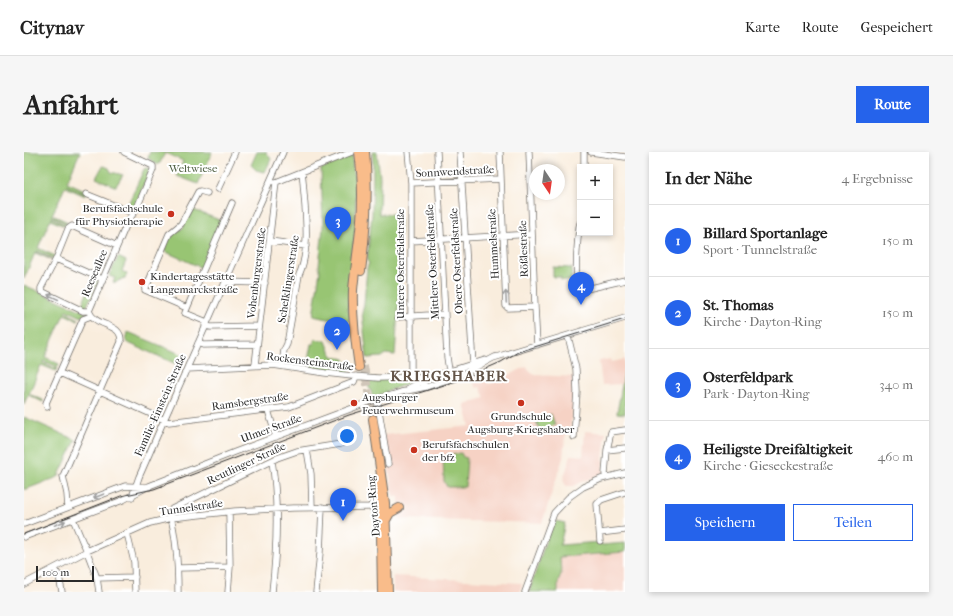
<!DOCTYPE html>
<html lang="de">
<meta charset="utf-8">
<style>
body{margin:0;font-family:"IM FELL French Canon",serif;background:#f6f6f6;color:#222}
.controls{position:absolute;right:12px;top:12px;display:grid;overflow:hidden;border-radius:0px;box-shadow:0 2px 6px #0003}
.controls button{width:36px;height:36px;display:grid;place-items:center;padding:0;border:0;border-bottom:1px solid #e0e0e0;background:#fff;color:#222;font:20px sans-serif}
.compass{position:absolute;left:505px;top:12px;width:36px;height:36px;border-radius:50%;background:#fff;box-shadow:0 2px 6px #0003;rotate:167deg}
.scale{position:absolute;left:12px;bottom:10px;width:58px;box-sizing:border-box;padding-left:4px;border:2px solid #2b2b2b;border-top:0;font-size:11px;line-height:14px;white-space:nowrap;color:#2b2b2b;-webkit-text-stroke:3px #fff;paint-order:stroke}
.you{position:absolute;left:323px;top:284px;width:14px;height:14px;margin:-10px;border:3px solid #fff;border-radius:50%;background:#1a73e8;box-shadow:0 0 0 6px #1a73e833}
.badge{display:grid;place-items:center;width:26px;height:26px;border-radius:50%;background:#2563eb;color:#fff;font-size:13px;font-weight:700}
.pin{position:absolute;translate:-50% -33px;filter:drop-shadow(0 1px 2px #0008)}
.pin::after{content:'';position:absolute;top:21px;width:14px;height:12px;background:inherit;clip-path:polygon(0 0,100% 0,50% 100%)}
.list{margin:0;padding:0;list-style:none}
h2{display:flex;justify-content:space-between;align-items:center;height:52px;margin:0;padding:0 16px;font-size:17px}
h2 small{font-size:13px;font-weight:400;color:#767676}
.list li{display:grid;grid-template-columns:26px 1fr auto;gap:12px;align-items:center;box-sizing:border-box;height:72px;padding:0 16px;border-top:1px solid #e0e0e0}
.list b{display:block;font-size:15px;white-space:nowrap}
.list p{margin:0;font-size:13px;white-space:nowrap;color:#767676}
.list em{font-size:13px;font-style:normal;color:#767676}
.actions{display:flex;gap:8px;padding:12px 16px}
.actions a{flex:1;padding:9px 0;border:1px solid #2563eb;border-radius:0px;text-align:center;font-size:14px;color:#2563eb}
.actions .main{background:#2563eb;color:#fff}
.map{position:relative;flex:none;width:601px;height:440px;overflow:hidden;border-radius:0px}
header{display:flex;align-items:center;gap:24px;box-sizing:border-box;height:56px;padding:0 20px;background:#fff;border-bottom:1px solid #e0e0e0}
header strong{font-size:19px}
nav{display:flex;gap:22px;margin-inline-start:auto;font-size:14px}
.intro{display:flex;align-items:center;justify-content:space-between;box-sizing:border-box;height:96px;padding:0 24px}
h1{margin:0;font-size:28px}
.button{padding:10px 18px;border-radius:0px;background:#2563eb;color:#fff;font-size:14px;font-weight:700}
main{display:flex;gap:24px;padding:0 24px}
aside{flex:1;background:#fff;border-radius:0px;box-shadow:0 2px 6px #0003}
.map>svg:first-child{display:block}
</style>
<header>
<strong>Citynav</strong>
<nav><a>Karte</a><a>Route</a><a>Gespeichert</a></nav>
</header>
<div class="intro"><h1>Anfahrt</h1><a class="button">Route</a></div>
<main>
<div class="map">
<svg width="601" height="440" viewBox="0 0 601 440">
<rect width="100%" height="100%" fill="#fff"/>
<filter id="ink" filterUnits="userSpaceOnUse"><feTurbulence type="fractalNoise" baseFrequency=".025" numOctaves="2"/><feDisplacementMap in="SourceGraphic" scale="8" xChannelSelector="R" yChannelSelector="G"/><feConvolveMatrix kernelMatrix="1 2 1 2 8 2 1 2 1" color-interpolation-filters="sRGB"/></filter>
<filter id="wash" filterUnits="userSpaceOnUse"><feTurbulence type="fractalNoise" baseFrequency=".012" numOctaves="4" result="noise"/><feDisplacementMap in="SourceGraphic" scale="16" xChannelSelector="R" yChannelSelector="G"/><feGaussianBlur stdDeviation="0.9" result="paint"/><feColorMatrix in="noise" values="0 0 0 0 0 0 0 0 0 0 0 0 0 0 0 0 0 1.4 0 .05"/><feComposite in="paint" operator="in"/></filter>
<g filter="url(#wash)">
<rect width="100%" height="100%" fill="#f9eddd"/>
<path fill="#f6d2c4" d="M587,207l1,3 13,-3 -4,25 -19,1 -3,-24z
M502,215l9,8 39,2 -2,41 -3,14 -4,5 -2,21 -21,65 -143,-4v-22l-6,-1 -9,-61 86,-9 -6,-22 21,-6 -5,-11 -4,1 -4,-9 12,-5 5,10z
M561,279l21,2 -3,25v15l-30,13h-7l-3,-6 8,-25 12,1z
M601,400v40h-67v-9l3,-9 -1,-17z
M369,424l129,7 -2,9h-127z"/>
<path fill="#98c573" stroke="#62784f" d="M0,0h56l-13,30 20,9 -1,3 -20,-9 20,10 -1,1 -20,-9 -13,28 16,7v2l-16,-7 -1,1 17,8 -1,1 -17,-7 -12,28 17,8 -1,2 -17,-7 -1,1 16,7v1l-17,-7 -11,26z
M126,0h62l-14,32 -21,-8 6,-15 -18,-8 -5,10 -2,2 -10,-7z
M233,0h9l5,7 -6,13 -9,-2 -5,-5z
M348,0h5l3,25 -1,37h18v6h3l-1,78 -4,57 -9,-1 -4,3 -15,1 -5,-46 2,-8 3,-36 2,-5 -2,-2 5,-47 1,-51z
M329,3c-2,7 1,17 2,24 1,14 2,67 -5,77l3,1 -5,47v6l2,2v9h-12l-25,-5 7,-45 -1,-5 4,-39 -2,-58z
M80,14l5,2 2,4 12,3 -7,11h-2l-18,-8 6,-11z
M122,16l4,1 -16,40 -2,-1 -3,-6 15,-33z
M167,57l31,12 -20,47 -38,-17 7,-16 12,-7z
M94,105l8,4 -4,10 5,3 -2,4 -7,3 -2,2 -3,-1 2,-4 -6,-2z
M529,115l19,1 -1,13 -10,-1v-3h-8z
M69,127l5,2 -12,27 -5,-1z
M0,133l63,28 -5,4 -16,-7 -1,2 14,7 -1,1 -14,-6 -19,43 14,7 -1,3 -15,-6v2l14,6 -1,2 -15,-6 -12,29 14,6v2l-15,-7 -4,9z
M104,180l55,23 2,2 -4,9 -55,-24z
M291,187l11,2 6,15 13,3 5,14 -43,-7 4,-22h3z
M601,216v46l-8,-1z
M340,227h47v3l-38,15 -6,-15 -3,-1z
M527,262l4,11 -15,6 -4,-10z
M0,265l52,23 -18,37 -34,13z
M437,301l2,4 4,1 -2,29h-18l-3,-6 -1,-23 4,-3z
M532,369l9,2 -5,22 40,-3 2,3 23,-2v9l-65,5 1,17 -3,9v9h-29l19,-58z"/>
</g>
<g filter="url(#ink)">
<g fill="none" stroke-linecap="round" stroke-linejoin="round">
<path stroke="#d0c6b9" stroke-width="8" stroke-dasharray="8 4" stroke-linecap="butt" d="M340,214l9,53"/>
<defs>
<path id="minor" d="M384,0l3,31v194
M413,0l10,205 2,14
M436,0l13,214
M476,0l6,154 2,2 27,-1
M505,0l6,155 2,38
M567,0l34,5
M560,15v-15
M250,30h2l76,-30
M387,31l89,-4
M194,37l17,-37
M62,42l47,19
M556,71l-1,4c-1,11 -5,46 -1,54 2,6 8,8 13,7l34,-8
M246,89l36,5
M387,89l121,-7
M32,107l-15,29v3l42,20h6
M78,127l-46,-20 12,-30 4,-3 45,20
M202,130l39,1
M163,156l-42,-18 24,-56 12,-10 17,-32 2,-1 7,2
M374,165l47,-3
M183,170l-22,-9 47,-110
M181,174l6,1 48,-1
M544,184l8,33 1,23 -3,45
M174,191l5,2 54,-1
M469,206l132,-40
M231,213l21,-183
M258,213l2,-15 3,-6 12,-69c12,-26 6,-65 4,-94l-1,-9
M163,217l86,-4 52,8 27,3 26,2 38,-1 3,1 7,9
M36,221l109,49 120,-15 65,-25 2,-6
M385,236l19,-10 57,-18
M353,247l11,65
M23,255l-1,-4 37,-84 8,-3
M244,258l8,27
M283,298l4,24 1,33
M583,298l18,-2
M248,309c7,44 5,87 0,131
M582,325l-1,-3 2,-24 4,-18 14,-2
M108,345l7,-20 25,-57 119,-268
M44,355l-1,-13 -4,-18 58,-134c1,-21 -25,-13 -32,-31l39,-90 8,-11 17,-40v-4l-4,-2 -25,-12
M49,367l10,24
M0,372l101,-38 24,1
M103,381l7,29 1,30
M576,381l25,-3
M0,385l99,-37 26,-14 86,-34 134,-50 32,-10 25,-5 33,-11 36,-19
M576,389l-3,-37 4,-4 24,-8
M60,392l13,34 2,14
M154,416l52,-1
M31,417l4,7 3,16
M73,426l38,-1
M0,432l63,-33 63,-28 21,-5 64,-7 58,-3 78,-1 1,-4
M154,440c0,-26 -1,-53 -8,-78l2,-5 105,-51 20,-7 44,-7
M204,440l2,-25 -1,-55
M292,440l4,-39 2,-46
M501,440l29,-79 15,-16 14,-10 18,-8 24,-6"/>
<path id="highway" d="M337,119c5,-40 8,-79 4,-119
M335,215c-4,-26 -7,-51 -6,-77 2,-23 6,-47 8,-70 2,-23 1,-45 -2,-68
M349,267l12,84 3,89
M353,330l4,53 1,57
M362,368l4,-7 9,-5"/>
</defs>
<use href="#minor" stroke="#736f69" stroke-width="7"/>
<use href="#highway" stroke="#736f69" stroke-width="10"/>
<use href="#minor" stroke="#fff" stroke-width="5.5"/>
<use href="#highway" stroke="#f9bc8a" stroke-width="8"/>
<path stroke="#2b2b2b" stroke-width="1" d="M0,382l97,-38 33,-7 195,-74 111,-35 41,-18 17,-10 107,-33"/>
</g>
<defs><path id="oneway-shaft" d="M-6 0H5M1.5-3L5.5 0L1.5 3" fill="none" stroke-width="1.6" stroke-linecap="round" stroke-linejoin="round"/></defs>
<g stroke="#a0a0a0">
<use href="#oneway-shaft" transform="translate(29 145) rotate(-155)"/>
<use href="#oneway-shaft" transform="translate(482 145) rotate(-93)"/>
<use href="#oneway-shaft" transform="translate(75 344) rotate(159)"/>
<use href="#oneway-shaft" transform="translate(36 371) rotate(-21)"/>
</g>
</g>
<g fill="#c8321e" stroke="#fff" stroke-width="1.5">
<circle cx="147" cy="62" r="4"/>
<circle cx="118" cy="130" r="4"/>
<circle cx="330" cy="251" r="4"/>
<circle cx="497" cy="251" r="4"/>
<circle cx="390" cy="298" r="4"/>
</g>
<g text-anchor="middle" stroke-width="4" stroke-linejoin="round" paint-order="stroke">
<g font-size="11" fill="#516144" stroke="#fff">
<text x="169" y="20">Weltwiese</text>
</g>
<g font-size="11" fill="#2b2b2b" stroke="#fff">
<text transform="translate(431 19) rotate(-3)" y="4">Sonnwendstraße</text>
<text transform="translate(469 92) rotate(-93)" y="4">Hummelstraße</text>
<text transform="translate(499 97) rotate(-92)" y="4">Rößlestraße</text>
<text transform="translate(432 109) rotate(-93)" y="4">Obere Osterfeldstraße</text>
<text transform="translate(408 110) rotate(-93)" y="4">Mittlere Osterfeldstraße</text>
<text transform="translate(376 112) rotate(-90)" y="4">Untere Osterfeldstraße</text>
<text transform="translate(70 121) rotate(-67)" y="4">Reeseallee</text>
<text transform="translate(232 121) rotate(-83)" y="4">Vohenburgerstraße</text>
<text transform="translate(264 127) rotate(-81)" y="4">Schelklingerstraße</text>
<text transform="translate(286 209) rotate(7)" y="4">Rockensteinstraße</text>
<text transform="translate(226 249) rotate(-8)" y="4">Ramsbergstraße</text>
<text transform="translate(136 253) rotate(-66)" y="4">Familie-Einstein-Straße</text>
<text transform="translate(247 276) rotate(-20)" y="4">Ulmer Straße</text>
<text transform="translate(222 311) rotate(-25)" y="4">Reutlinger Straße</text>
<text transform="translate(349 354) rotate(-95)" y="4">Dayton-Ring</text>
<text transform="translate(167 355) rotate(-8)" y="4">Tunnelstraße</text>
</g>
<g font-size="11" fill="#2b2b2b" stroke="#fff" text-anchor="start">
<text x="139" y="60" text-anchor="end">Berufsfachschule<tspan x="139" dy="13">für Physiotherapie</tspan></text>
<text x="126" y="128">Kindertagesstätte<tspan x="126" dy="13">Langemarckstraße</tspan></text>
<text x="338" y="249">Augsburger<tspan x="338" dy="13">Feuerwehrmuseum</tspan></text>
<text x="497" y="268" text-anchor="middle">Grundschule<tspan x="497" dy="13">Augsburg-Kriegshaber</tspan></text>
<text x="398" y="296">Berufsfachschulen<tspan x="398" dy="13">der bfz</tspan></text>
</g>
<g font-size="15" font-weight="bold" letter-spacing="1" fill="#635448" stroke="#fff">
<text x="425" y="229">KRIEGSHABER</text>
</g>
</g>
</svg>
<div class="controls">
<button>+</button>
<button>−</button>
</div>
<svg class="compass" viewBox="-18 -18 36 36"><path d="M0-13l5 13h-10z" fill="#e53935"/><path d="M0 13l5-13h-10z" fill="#767676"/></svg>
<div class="scale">100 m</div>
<div class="you"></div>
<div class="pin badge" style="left:319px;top:369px">1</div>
<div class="pin badge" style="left:313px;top:198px">2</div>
<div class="pin badge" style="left:314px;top:88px">3</div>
<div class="pin badge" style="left:557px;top:153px">4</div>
</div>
<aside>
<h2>In der Nähe<small>4 Ergebnisse</small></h2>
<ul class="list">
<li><span class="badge">1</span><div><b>Billard Sportanlage</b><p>Sport · Tunnelstraße</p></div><em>150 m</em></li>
<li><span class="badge">2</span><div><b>St. Thomas</b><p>Kirche · Dayton-Ring</p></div><em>150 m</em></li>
<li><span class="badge">3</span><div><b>Osterfeldpark</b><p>Park · Dayton-Ring</p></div><em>340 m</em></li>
<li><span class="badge">4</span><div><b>Heiligste Dreifaltigkeit</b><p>Kirche · Gieseckestraße</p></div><em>460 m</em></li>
</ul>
<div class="actions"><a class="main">Speichern</a><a>Teilen</a></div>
</aside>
</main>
